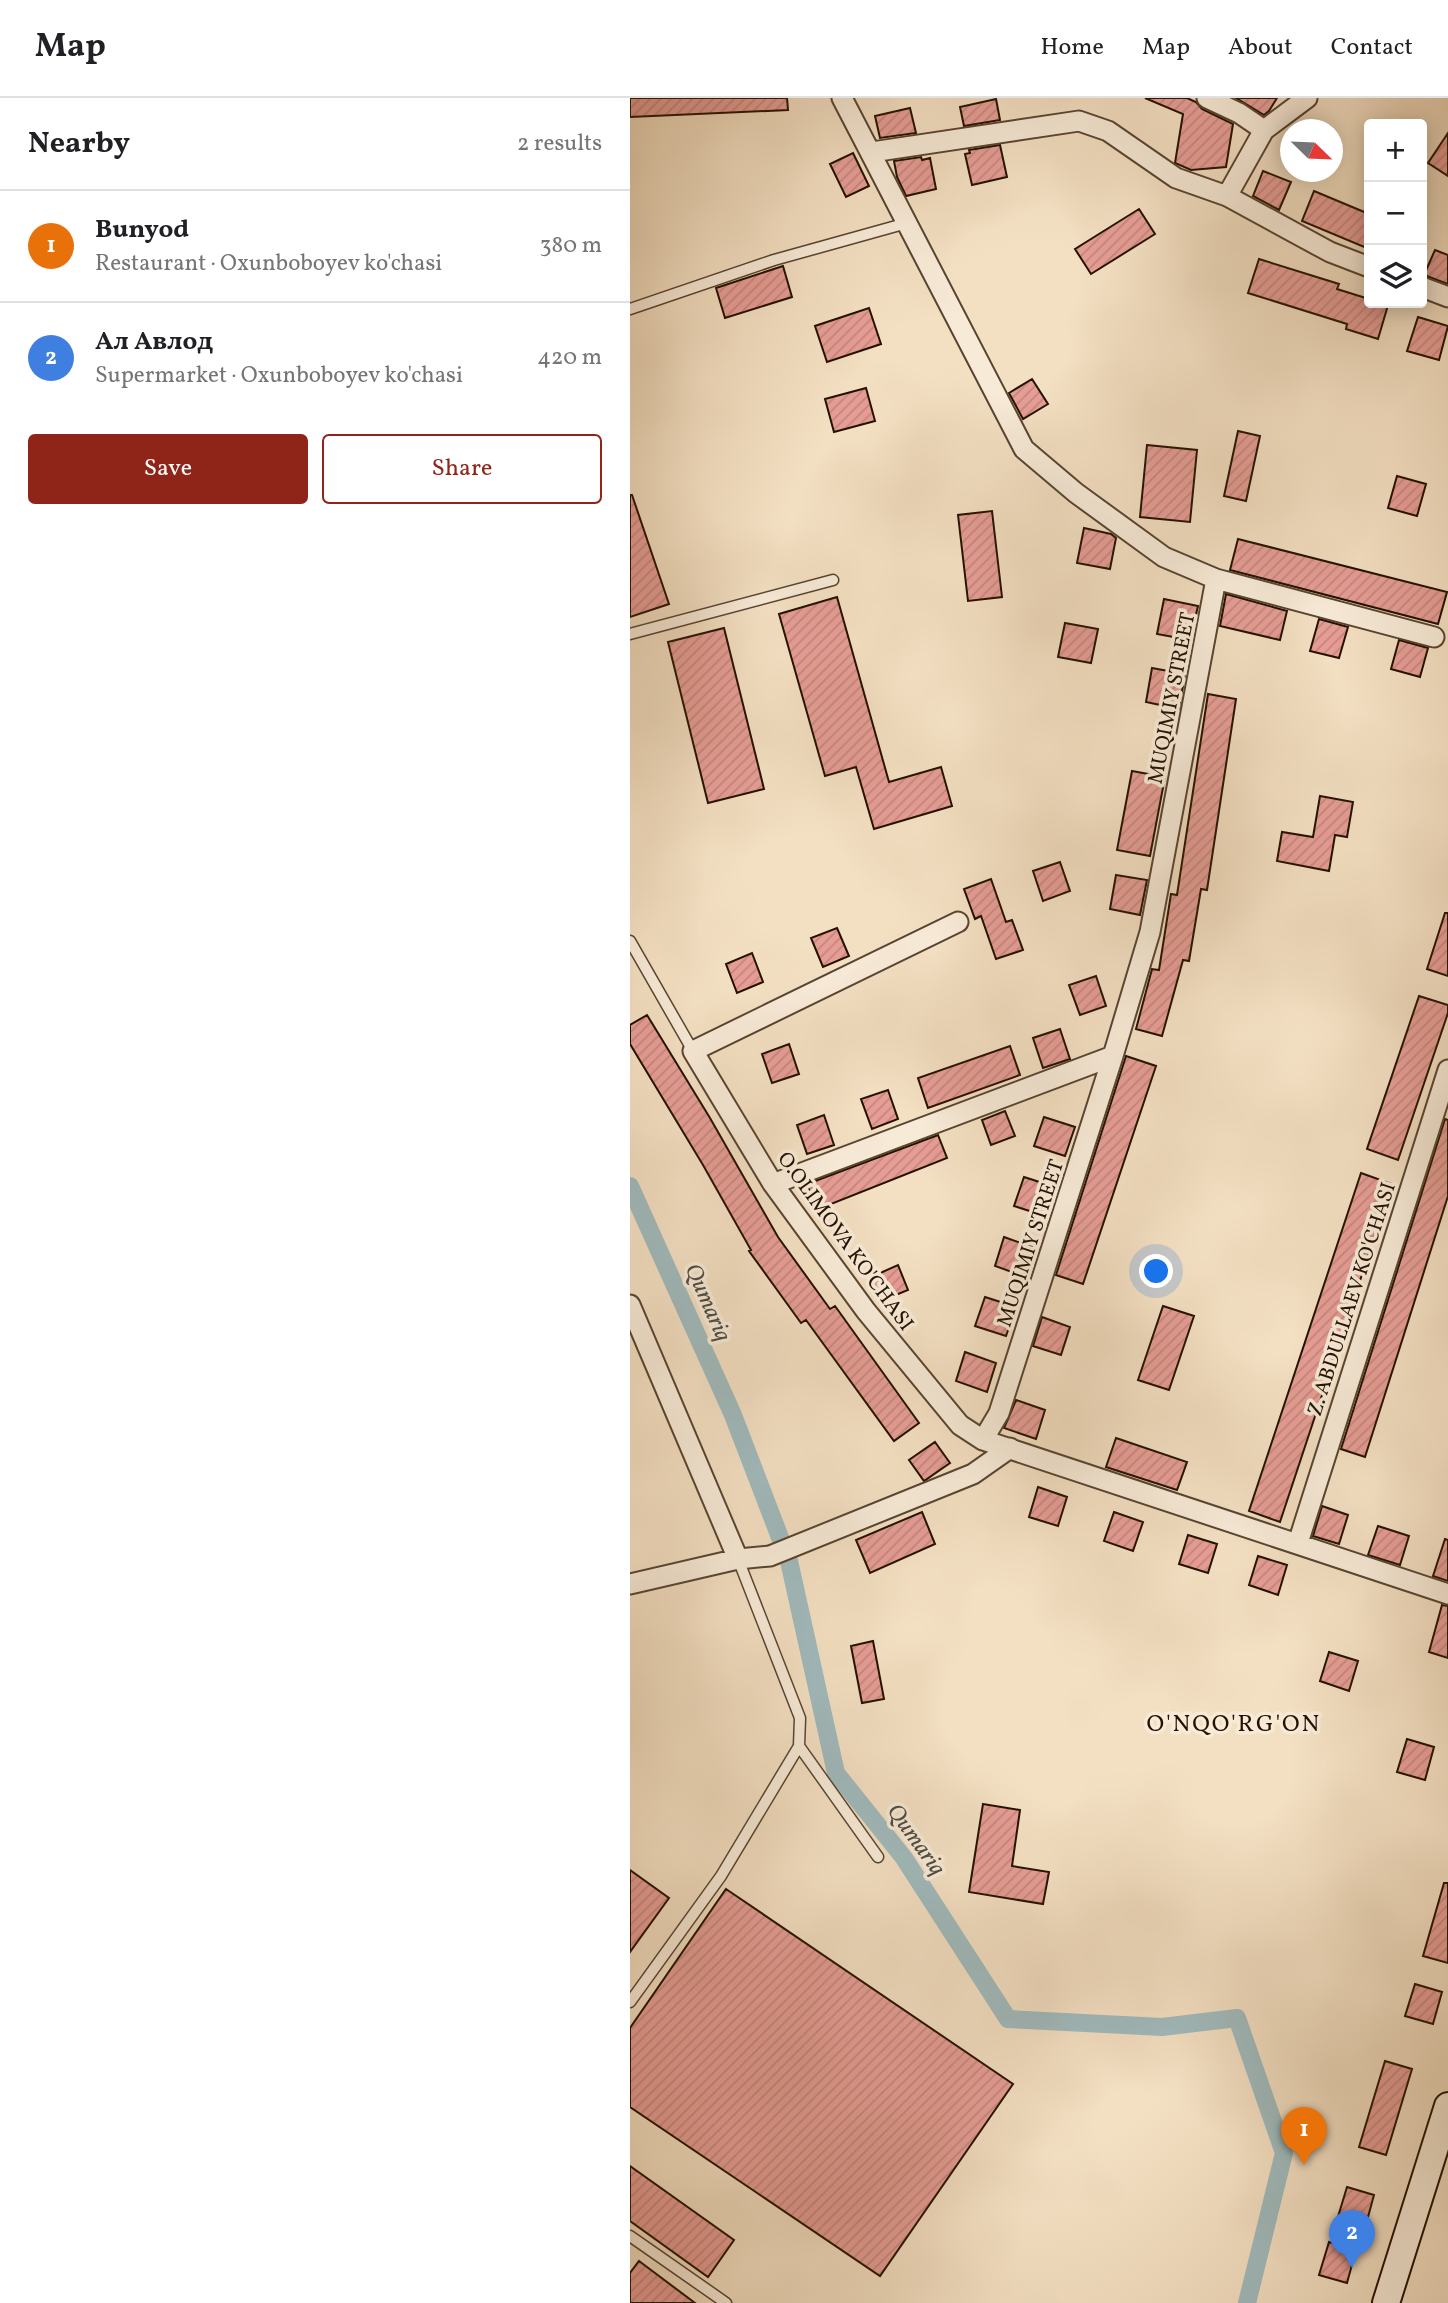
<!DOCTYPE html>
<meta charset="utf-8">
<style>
body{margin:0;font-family:Vollkorn,serif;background:#f2f2f2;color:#202124}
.controls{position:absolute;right:21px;top:21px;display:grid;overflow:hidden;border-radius:7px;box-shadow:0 4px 18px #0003}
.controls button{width:63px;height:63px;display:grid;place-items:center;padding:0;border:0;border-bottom:2px solid #e0e0e0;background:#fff;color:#202124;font:35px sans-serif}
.compass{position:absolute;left:650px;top:21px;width:63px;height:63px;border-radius:50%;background:#fff;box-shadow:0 4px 18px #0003;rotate:113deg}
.you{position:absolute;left:527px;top:1174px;width:24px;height:24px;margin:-18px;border:5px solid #fff;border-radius:50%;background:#1a73e8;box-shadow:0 0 0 10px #1a73e833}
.badge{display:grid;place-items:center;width:46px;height:46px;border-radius:50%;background:#8f2418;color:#fff;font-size:23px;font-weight:700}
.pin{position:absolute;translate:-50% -58px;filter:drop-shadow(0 2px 4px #0008)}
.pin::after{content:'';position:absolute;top:37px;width:24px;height:21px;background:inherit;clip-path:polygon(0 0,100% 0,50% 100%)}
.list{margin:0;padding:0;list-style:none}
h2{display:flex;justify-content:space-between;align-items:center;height:91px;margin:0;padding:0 28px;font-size:30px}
h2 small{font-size:23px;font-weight:400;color:#757577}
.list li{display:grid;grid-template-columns:46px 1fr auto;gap:21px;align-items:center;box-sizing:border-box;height:112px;padding:0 28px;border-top:2px solid #e0e0e0}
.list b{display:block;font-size:26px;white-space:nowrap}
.list p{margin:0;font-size:23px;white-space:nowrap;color:#757577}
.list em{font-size:23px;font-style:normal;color:#757577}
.actions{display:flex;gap:14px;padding:21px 28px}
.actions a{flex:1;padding:16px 0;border:2px solid #8f2418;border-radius:7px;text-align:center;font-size:24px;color:#8f2418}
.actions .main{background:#8f2418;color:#fff}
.icon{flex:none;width:38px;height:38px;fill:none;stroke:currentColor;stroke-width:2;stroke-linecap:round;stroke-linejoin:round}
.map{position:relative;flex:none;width:818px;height:2205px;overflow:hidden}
header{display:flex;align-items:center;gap:42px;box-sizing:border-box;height:98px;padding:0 35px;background:#fff;border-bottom:2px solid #e0e0e0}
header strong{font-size:33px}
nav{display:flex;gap:38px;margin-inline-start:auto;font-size:24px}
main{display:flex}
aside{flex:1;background:#fff}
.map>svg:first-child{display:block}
</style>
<header>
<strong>Map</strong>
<nav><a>Home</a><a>Map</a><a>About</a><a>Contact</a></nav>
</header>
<main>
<aside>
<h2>Nearby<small>2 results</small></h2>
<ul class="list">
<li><span class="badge" style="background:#e8710a">1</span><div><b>Bunyod</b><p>Restaurant · Oxunboboyev ko'chasi</p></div><em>380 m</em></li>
<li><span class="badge" style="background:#3f7fe0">2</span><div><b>Ал Авлод</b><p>Supermarket · Oxunboboyev ko'chasi</p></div><em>420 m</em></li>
</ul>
<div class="actions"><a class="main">Save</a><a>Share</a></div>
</aside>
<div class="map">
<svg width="818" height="2205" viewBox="0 0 818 2205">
<defs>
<pattern id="building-hatch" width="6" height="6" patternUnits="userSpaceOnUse" patternTransform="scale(1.75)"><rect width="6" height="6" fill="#e69d95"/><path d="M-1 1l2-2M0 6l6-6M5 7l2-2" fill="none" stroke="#c5867f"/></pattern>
</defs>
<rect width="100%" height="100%" fill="#f3dfc2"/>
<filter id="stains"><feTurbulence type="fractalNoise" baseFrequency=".00286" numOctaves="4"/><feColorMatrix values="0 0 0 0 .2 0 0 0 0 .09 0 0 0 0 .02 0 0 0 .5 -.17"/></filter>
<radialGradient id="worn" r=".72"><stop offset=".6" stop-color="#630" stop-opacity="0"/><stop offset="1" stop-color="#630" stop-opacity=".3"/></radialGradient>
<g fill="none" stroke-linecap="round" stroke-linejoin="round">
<path stroke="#a0babd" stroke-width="18" d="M0,1088l103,229 56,146 47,212 68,85 104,161 154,8 75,-9 47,135 -37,150"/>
</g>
<path fill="url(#building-hatch)" stroke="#241101" stroke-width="2" d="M0,0h157l1,12 -158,7z
M515,0h42l9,4 6,7 31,15 -7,43 -35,3 -16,-7 8,-49z
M606,0h41l-8,13 -5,4z
M366,1l4,21 -36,6 -4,-19z
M280,10l6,25 -36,5 -5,-22z
M818,35v43l-20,-13z
M370,47l7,32 -35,8 -7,-31 5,-1 -1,-3z
M223,55l16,33 -23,11 -16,-33z
M291,59l1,3 8,-2 6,31 -30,7 -9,-19 -3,-16z
M633,73l28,11 -12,28 -26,-14z
M684,93l55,23v35l-67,-28z
M509,111l16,25 -64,40 -16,-25z
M805,152l13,5v29l-24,-9z
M629,161l80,25 -2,5 32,10v4l19,2 -10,34 -32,-10 1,-5 -99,-31z
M153,168l9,31 -67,21 -9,-30z
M239,210l12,36 -54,18 -12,-36z
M788,219l30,9 -9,34 -32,-9z
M402,281l16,25 -25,15 -14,-26z
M236,290l9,33 -41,11 -9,-33z
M608,333l22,5 -14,65 -22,-5z
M517,347l50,5 -7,72 -50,-5z
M767,378l29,8 -9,32 -29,-8z
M0,397h2l37,109 -39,13z
M362,413l10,86 -34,4 -10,-86z
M454,430l27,6 5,4 -6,31 -33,-6z
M608,441l209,53 -9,32 -208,-54z
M596,496l61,17 -7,29 -60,-14z
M207,499l52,185 52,-15 11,39 -78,23 -18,-62 -31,9 -46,-162z
M534,501l34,7 -8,34 -33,-6z
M689,521l29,8 -9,31 -29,-7z
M435,525l33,6 -7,34 -33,-6z
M94,530l40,161 -56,14 -40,-161z
M769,542l29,8 -8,29 -29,-8z
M522,570l33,6 -6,35 -33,-7z
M578,596l28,5 -29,191 -6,-1 -12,72 -6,-1 -21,76 -26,-7 16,-60 7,1 12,-76 6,1z
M502,673l33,6 -15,79 -33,-6z
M690,698l33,6 -6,35 -12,-2 -6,36 -52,-10 5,-29 31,5z
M430,764l10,29 -27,10 -10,-30z
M486,777l31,5 -7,35 -30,-6z
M361,781l15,43 6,-2 11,30 -27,9 -15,-43 -6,3 -11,-30z
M815,815h3v63l-21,-7z
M207,830l12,28 -26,11 -12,-29z
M122,855l11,29 -26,11 -11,-29z
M466,878l10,30 -26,9 -11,-30z
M789,898l29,9v8l-50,147 -31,-11z
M17,917l63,103 68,119 52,72 5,-3 84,117 -25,18 -88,-121 -5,3 -52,-72 2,-1 -48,-85 -73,-121v-19z
M430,931l10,30 -27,9 -10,-30z
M159,946l10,30 -27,9 -10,-29z
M380,948l10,29 -92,33 -10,-30z
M496,958l30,10 -73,218 -27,-9z
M258,992l10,29 -26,10 -11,-30z
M375,1013l10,25 -24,9 -9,-25z
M194,1017l10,30 -27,9 -10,-29z
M414,1019l31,10 -10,29 -31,-10z
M815,1021l3,1v76l-83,261 -24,-8z
M308,1037l9,23 -131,52 -9,-26z
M731,1075l31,11 -112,338 -31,-11z
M394,1079l31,10 -10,29 -31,-10z
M374,1139l31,11 -9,29 -31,-11z
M268,1167l10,25 -29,12 -10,-24z
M355,1199l31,10 -10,29 -31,-10z
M533,1208l31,10 -25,74 -31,-10z
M412,1219l28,10 -9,28 -28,-9z
M335,1254l31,11 -9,29 -31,-11z
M386,1302l29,10 -9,29 -32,-11z
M486,1340l71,24 -10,28 -71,-23z
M305,1344l15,21 -26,18 -15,-21z
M408,1389l29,10 -9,29 -29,-9z
M692,1408l26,9 -9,29 -26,-8z
M292,1414l13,32 -65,29 -14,-33z
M484,1414l29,10 -10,29 -29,-10z
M748,1428l31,10 -9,29 -32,-10z
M558,1437l29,9 -9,29 -29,-9z
M815,1441l3,1v41l-15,-5z
M628,1458l29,9 -9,30 -29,-10z
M812,1507l6,1v52l-19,-6z
M243,1543l11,58 -22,4 -11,-57z
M699,1554l29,9 -9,30 -29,-10z
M777,1641l27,8 -9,33 -28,-8z
M353,1706l37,6 -8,56 37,6 -6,32 -74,-12z
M0,1772l39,28 -39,54z
M814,1785h4v80l-25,-7z
M96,1791l287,195 -133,192 -250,-169v-79z
M785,1886l27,8 -9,32 -28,-8z
M755,1963l27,8 -26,86 -27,-8z
M0,2068l104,74 -26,37 -78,-56z
M717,2089l27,8 -9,33 -28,-8z
M699,2144l27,8 -9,33 -28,-8z
M9,2163l56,42h-65v-30z"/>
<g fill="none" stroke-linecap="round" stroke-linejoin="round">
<defs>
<path id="service" d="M0,211l144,-49 133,-37
M0,536l203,-54
M0,843l63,110
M108,1461l62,159 -1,28 79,111
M0,1904l91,-126 78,-130
M0,2138l96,67"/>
<path id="minor" d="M212,0l182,351 52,44 88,64 52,22 218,58
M577,0l32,15 25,17
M242,54l207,-31 29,10 68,47 51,18 103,56 39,15
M597,98l37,-66 43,-32
M792,189l26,10
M328,824l-265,129 80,133 93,127 94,114 23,15 465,154
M143,1086l340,-128
M0,1207l108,254
M353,1342l16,-27 114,-357 37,-124 66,-353
M668,1445l150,-473
M0,1486l108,-25 32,-3 203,-82 37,-26"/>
<path id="secondary" d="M756,2205l62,-197"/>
</defs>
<use href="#service" stroke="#584431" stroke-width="13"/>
<use href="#minor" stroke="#584431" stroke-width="23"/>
<use href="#secondary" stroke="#241101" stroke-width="30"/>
<use href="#service" stroke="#f7ead7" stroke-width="10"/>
<use href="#minor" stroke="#f7ead7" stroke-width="19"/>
<use href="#secondary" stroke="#f7ead7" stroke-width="26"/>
</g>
<g text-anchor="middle" stroke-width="7" stroke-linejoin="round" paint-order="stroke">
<g font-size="21" fill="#241101" stroke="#f7ead7">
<text transform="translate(541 600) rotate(-79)" y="7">MUQIMIY STREET</text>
<text transform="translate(216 1143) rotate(54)" y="7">O.OLIMOVA KO'CHASI</text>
<text transform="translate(400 1145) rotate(-72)" y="7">MUQIMIY STREET</text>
<text transform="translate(721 1201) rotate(-72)" y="7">Z. ABDULLAEV KO'CHASI</text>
</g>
<g font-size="23" font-style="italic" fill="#4f4c43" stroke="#f7ead7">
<text transform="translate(79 1204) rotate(66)" y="8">Qumariq</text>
<text transform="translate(287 1741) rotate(54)" y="8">Qumariq</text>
</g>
<g font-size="24" letter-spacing="2" fill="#241101" stroke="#f7ead7">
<text x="604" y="1633">O'NQO'RG'ON</text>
</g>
</g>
<rect width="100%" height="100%" filter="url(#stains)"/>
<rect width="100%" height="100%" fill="url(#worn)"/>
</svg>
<div class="controls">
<button>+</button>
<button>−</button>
<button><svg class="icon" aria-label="layers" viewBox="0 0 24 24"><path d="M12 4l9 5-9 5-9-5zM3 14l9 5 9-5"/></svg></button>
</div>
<svg class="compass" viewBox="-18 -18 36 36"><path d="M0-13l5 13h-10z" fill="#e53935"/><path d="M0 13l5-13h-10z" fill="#757577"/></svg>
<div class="you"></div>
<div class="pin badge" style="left:674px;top:2067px;background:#e8710a">1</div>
<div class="pin badge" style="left:722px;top:2170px;background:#3f7fe0">2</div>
</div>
</main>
